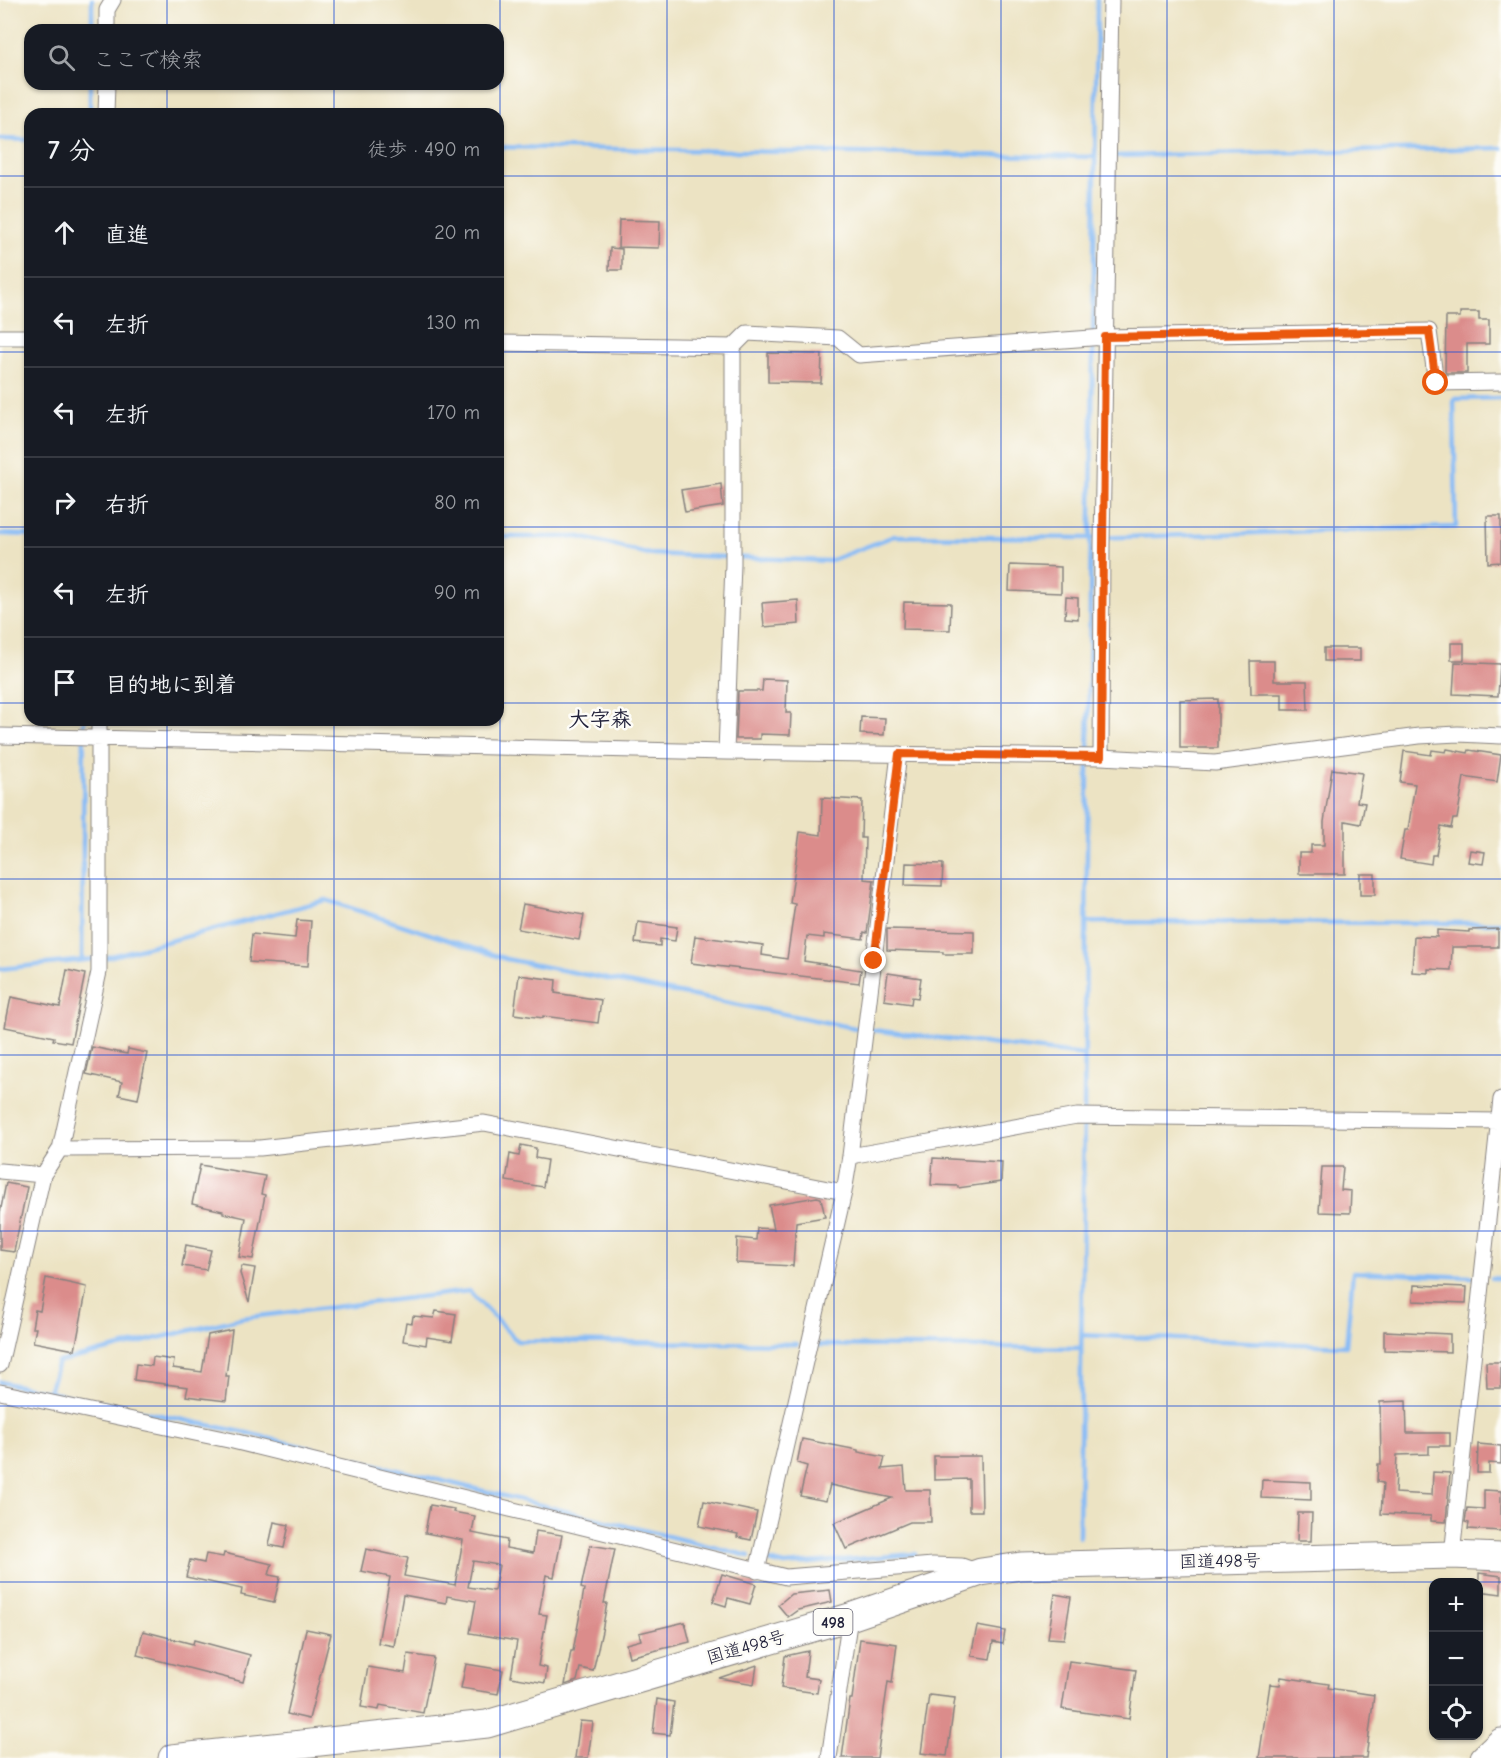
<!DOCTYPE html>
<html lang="ja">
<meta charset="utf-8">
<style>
body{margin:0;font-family:"Comic Neue","Klee One",sans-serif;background:#242831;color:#f1f3f6}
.controls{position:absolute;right:18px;bottom:18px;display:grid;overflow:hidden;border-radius:12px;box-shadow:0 2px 4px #0004}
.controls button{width:54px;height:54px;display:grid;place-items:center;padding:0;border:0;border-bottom:2px solid #363941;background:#171b24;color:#f1f3f6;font:30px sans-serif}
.stop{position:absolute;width:18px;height:18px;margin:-14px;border:4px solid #ea580c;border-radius:50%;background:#fff}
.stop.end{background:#ea580c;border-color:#fff;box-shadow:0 2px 6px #0008}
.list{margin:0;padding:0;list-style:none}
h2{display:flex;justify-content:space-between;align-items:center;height:78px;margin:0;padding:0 24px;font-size:26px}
h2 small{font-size:20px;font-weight:400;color:#9ea1a6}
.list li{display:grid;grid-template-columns:39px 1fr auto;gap:18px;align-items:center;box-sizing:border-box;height:90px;padding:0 24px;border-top:2px solid #363941}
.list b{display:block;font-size:22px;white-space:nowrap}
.list em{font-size:20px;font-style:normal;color:#9ea1a6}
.icon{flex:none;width:33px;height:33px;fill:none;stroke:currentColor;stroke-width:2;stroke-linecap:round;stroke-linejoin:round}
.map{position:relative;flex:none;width:1501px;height:1758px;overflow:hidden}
.search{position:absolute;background:#171b24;box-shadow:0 2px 4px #0004;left:24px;top:24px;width:480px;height:66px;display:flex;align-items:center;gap:15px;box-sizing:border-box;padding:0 21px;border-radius:18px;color:#9ea1a6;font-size:22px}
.panel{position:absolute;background:#171b24;box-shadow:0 2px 4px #0004;left:24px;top:108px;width:480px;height:618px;border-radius:18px}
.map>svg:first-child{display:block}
</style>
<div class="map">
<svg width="1501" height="1758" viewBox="0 0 1501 1758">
<rect width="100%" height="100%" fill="#fdfcf7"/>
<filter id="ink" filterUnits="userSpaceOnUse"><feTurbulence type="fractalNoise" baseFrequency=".0167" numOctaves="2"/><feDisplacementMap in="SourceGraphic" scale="12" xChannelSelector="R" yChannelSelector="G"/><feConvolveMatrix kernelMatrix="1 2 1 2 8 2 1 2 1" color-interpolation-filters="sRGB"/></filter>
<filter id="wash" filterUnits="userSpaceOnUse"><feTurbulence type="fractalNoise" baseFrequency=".008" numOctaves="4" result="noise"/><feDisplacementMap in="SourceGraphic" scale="24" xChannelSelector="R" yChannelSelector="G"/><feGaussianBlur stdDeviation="1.35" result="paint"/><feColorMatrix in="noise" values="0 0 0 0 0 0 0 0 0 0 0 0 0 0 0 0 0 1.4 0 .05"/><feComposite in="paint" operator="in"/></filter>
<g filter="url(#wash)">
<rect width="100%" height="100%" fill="#ece3c3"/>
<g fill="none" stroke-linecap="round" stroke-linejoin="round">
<path stroke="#88bcf6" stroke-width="4.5" d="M92,30v-30
M90,114v-30
M0,139l30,1
M498,147l597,10
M1113,156l388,-8
M0,534l30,1
M498,537h82l69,17 180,7 65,-25 196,2 366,-11 -2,-128 47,-1
M1086,922l415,1
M82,960l2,-240
M0,969l104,-11 222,-58 180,59 349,69 229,27
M1492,1278h9
M1081,1335l265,11 7,-74 119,5
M818,1345l263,3
M0,1382l247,51 502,123
M49,1392l9,-30 184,-44 227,-27 48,50 280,3
M1079,1537l18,-1537
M769,1561l16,4 130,-11"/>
</g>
<g id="blocks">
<path fill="#db8c8b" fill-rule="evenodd" d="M619,220l41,1 -1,27 -41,-1z
M610,248l12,1v21h-13z
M1460,312h19v8h10v24h-22v29h-22l1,-56h14z
M768,353l54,1 -1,29 -53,-1z
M721,484l2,22 -38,6 -4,-22z
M1487,516h14v46l-13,1z
M1010,565l51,2v26l-52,-2z
M1066,597l12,1v21l-13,-1z
M798,600l1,24 -35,3 -2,-24z
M904,602l47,1 -1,27 -47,-1z
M1451,643h13v17h-13z
M1324,648h36v13h-36z
M1250,661h24v20h33l1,29h-26v-16h-31z
M1455,662l45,2 -2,32 -45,-2z
M763,679l24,1 -1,33h5l-1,22 -30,-1v5h-24l2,-48h24z
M1218,699v49h-38v-48z
M861,717l24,1 -1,17 -24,-1z
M1447,749l21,4 1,-3 32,5 -4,27 -33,-5 -7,42h-4l-2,9 -10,-2 -5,29h-4l-1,9 -31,-5 5,-29h3l7,-46 -15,-2 4,-31 27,4 1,-5 14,2z
M1332,769l30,4 -5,29 8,1 -4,21 -16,-3v53h-46v-21h12v-8h13v-23z
M822,798l40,2 -1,38h4l-1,41 10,1 -7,53 -3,-1 -1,7 -39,-5v4l-17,-2 -3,25 57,9 -2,13 -168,-20 4,-27 68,9 -1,10 25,4 8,-55 -5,-1 10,-71 21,3z
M1470,850l15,2 -2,12 -15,-2z
M906,863l37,1 -1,22 -37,-1z
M1360,874h15v21h-15z
M523,904l61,11 -5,25 -61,-11z
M297,920l14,1 -3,45 -59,-4 3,-28 43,4z
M638,922l39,5 -2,14 -15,-2v7l-25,-3z
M887,929l87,2v23h-31v-2l-56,-2z
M1498,929v18h-46l-1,23 -23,-1v4l-16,-1 2,-36 23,1v-7l32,2v-2z
M67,970l18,4 -14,69 -18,-3 1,-3 -49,-10 6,-30 49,10z
M888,973l33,5 -3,20 -6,-1 -1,7 -27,-4z
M519,975l37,5 -1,13 46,7 -3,23 -55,-7v2l-29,-4z
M92,1047l35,7 1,-5 19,4 -9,46 -19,-4 3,-13 -36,-8z
M521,1145l15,3 -1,10 12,2 -4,27 -37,-6 4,-27 9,2z
M933,1158l69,4 -1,20 -43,6v-2l-27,-1z
M200,1165l65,11 -4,18 4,1 -12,64 -14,-2 7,-39 -23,-5v-2l-31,-7z
M1322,1167h21l-2,23 10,1 -1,22 -31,-1z
M6,1183l21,4 -13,65 -14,-2v-37z
M817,1197l4,1 4,19 -29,5 -3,44 -57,-3 1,-25 19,2 1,-12 17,1 -5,-24z
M186,1245l25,5 -5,20 -24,-4z
M242,1266l13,2 -6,34 -9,-29z
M46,1278l41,9 -12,63 -42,-8 3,-14h-4l3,-18 5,1z
M1414,1285l53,2 -1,16 -53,-2z
M436,1311l20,3 -4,27 -25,-4 -1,8 -23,-4 3,-19 6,1 1,-7 21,2z
M232,1330l-6,46h3l-3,25 -40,-5 2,-9 -54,-7 2,-16 16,2 1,-9 21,3 -1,8 29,4 6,-37z
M1384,1331l66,3v18l-66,-2z
M1486,1362h15v26h-14z
M1406,1401l1,32h43v13h-21v8l-32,1 -2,38 37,2 1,-23 17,1 -4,49 -15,-1v-5l-50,-2 2,-31 -6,-1 1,-18h3l-1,-62z
M802,1439l56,11v2l27,5 -3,12 22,-2 2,23h24l1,32h-21l-64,27 -12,-26 58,-25 -62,-13 -4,16 -26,-5 7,-30 -10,-3z
M1478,1444l23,2v18l-12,-1v10h-12z
M934,1456h47l1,55h-13v-32l-35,1z
M1262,1480l49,2v18l-50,-2z
M1484,1490l17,1v40l-33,-2 1,-6 -4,-1 2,-14 17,1z
M704,1501l53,11 -6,28 -14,-3 1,-3 -39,-8z
M430,1505l24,4 -1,3 22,4 -3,17 35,7 -1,8 27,5 3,-22 26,4 -8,42 -8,-2 -7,39 8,1 -9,51 9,2 -2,15 -34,-6 6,-36 -47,-8 6,-32 -29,-5 -1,7 -43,-8 -9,51 -16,-3 12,-66 -29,-6 5,-22 42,9 -4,18 51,9 8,-45 -38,-7zM473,1561l26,4 -5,26 -26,-4z
M1298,1513h14l-1,28h-14z
M274,1522l15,3 -5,23 -15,-3z
M590,1545l25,4 -11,54h3l-5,28 -9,40 -13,-3 -3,13 -12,4 6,-34h2l7,-37 4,-25 -3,-1z
M224,1553l48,11 -3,11 11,2 -6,25 -33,-7 1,-6 -56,-12 4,-17 14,3 2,-9 17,3z
M1479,1573l22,3v18l-22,-3z
M722,1574l34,10 -6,20 -22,-6 -2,8 -13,-4z
M830,1590l2,12 -34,8 -10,7 -10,-12 13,-11z
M1055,1594l16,3 -7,42 -16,-1z
M685,1622l5,20 -61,15 -3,-13 15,-4 -2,-7z
M977,1626l28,5 -2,13 -10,-2 -3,17 -19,-3z
M306,1629l25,5 -22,85 -22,-5z
M143,1631l50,13 1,-4 56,15 -7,27 -106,-27z
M860,1639l37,5 -5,39 -4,-1 -11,76h-35l8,-59h2z
M808,1651l-3,26 14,2 -2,14 -36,-5 4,-32z
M408,1654l26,4 -11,55 -43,-8 -1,5 -18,-3 7,-40 37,6z
M1069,1661l67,9 -7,49 -67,-10z
M466,1664l37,6 -5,24 -37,-6z
M757,1665l-3,19 -35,-6z
M1281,1677l48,7 -1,4 46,7 -8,63h-107l11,-74 10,1z
M929,1695l26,3 -8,58 -26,-3z
M657,1699l17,3 -4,33 -17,-2z
M580,1721l13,1 -5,36h-13z"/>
</g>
</g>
<g filter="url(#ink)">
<use href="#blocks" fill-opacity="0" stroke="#87827f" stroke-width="1.5"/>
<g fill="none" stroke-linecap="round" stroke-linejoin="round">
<defs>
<path id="street" d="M107,30v-20l6,-10
M106,114l1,-30
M0,337h30
M498,343l235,4
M0,736l726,16 375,5 114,6 204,-27 39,-2 43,2
M726,752l7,-188v-217l14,-14 91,5 21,17 246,-18 324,-6 7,52 65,-1
M1101,757l1,-212 9,-545
M60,1149l200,-1 224,-25 360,69
M850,1156l227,-40 422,5
M0,1171l43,4
M0,1365l43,-190 17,-26 39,-177v-252
M0,1392l233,49 553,136 147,-12 29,1 14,5
M1452,1555l49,-456
M757,1571l87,-379 6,-36 49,-402
M829,1758l21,-141"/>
<path id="highway" d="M172,1758l315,-34 363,-107 131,-45 40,-6 431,-11 49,2
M1484,1758l17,-16"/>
</defs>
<use href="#street" stroke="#87827f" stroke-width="17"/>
<use href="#highway" stroke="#87827f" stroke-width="29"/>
<use href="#street" stroke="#fff" stroke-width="15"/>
<use href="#highway" stroke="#fff" stroke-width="27"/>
</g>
</g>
<g fill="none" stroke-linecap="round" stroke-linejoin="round" filter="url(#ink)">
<path stroke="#ea580c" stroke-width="8" d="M874,961l25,-207 202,3 4,-420 324,-6 7,52"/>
</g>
<path fill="none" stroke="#1d4ed8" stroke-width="1.5" stroke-opacity="0.55" d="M167,0v30M334,0v30M500,0v1758M667,0v1758M834,0v1758M1001,0v1758M1167,0v1758M1334,0v1758M167,84v30M334,84v30M0,176h30M498,176h1003M0,352h30M498,352h1003M0,527h30M498,527h1003M0,703h30M498,703h1003M167,720v1038M334,720v1038M0,879h1501M0,1055h1501M0,1231h1501M0,1406h1501M0,1582h1501"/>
<g text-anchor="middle" stroke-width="5" stroke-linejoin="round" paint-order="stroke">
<rect fill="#fdfcf7" stroke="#646373" stroke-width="1.5" x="813.5" y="1609" width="39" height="26" rx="4.5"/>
<g font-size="16" font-weight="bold" fill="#22223b">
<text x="833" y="1628">498</text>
</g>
<g font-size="18" fill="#22223b" stroke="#fdfcf7">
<text transform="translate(1220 1561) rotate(-1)" y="6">国道498号</text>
<text transform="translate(746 1647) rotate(-16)" y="6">国道498号</text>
</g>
<g font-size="21" font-weight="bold" fill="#22223b" stroke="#fdfcf7">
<text x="600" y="726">大字森</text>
</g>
</g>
</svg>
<div class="controls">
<button>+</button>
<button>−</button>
<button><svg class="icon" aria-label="locate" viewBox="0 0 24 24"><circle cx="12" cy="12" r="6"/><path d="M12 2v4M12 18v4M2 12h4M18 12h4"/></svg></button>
</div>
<div class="stop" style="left:1436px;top:383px"></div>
<div class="stop end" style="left:874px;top:961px"></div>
<div class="search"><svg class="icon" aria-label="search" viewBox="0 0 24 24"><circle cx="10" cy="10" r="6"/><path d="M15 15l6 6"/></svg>ここで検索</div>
<section class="panel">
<h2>7 分<small>徒歩 · 490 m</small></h2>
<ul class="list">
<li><svg class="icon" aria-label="ahead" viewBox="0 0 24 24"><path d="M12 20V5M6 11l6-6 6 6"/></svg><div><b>直進</b></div><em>20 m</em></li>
<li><svg class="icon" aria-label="left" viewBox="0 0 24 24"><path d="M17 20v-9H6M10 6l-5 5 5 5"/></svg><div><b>左折</b></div><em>130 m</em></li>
<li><svg class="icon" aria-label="left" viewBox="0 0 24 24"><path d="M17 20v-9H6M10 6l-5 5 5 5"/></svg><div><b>左折</b></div><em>170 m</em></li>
<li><svg class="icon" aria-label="right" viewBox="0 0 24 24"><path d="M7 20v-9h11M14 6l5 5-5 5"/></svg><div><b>右折</b></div><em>80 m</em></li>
<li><svg class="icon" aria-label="left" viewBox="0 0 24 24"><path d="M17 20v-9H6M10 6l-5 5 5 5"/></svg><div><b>左折</b></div><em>90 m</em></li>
<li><svg class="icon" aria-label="arrive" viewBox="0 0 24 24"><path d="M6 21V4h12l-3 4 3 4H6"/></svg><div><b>目的地に到着</b></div></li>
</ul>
</section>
</div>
